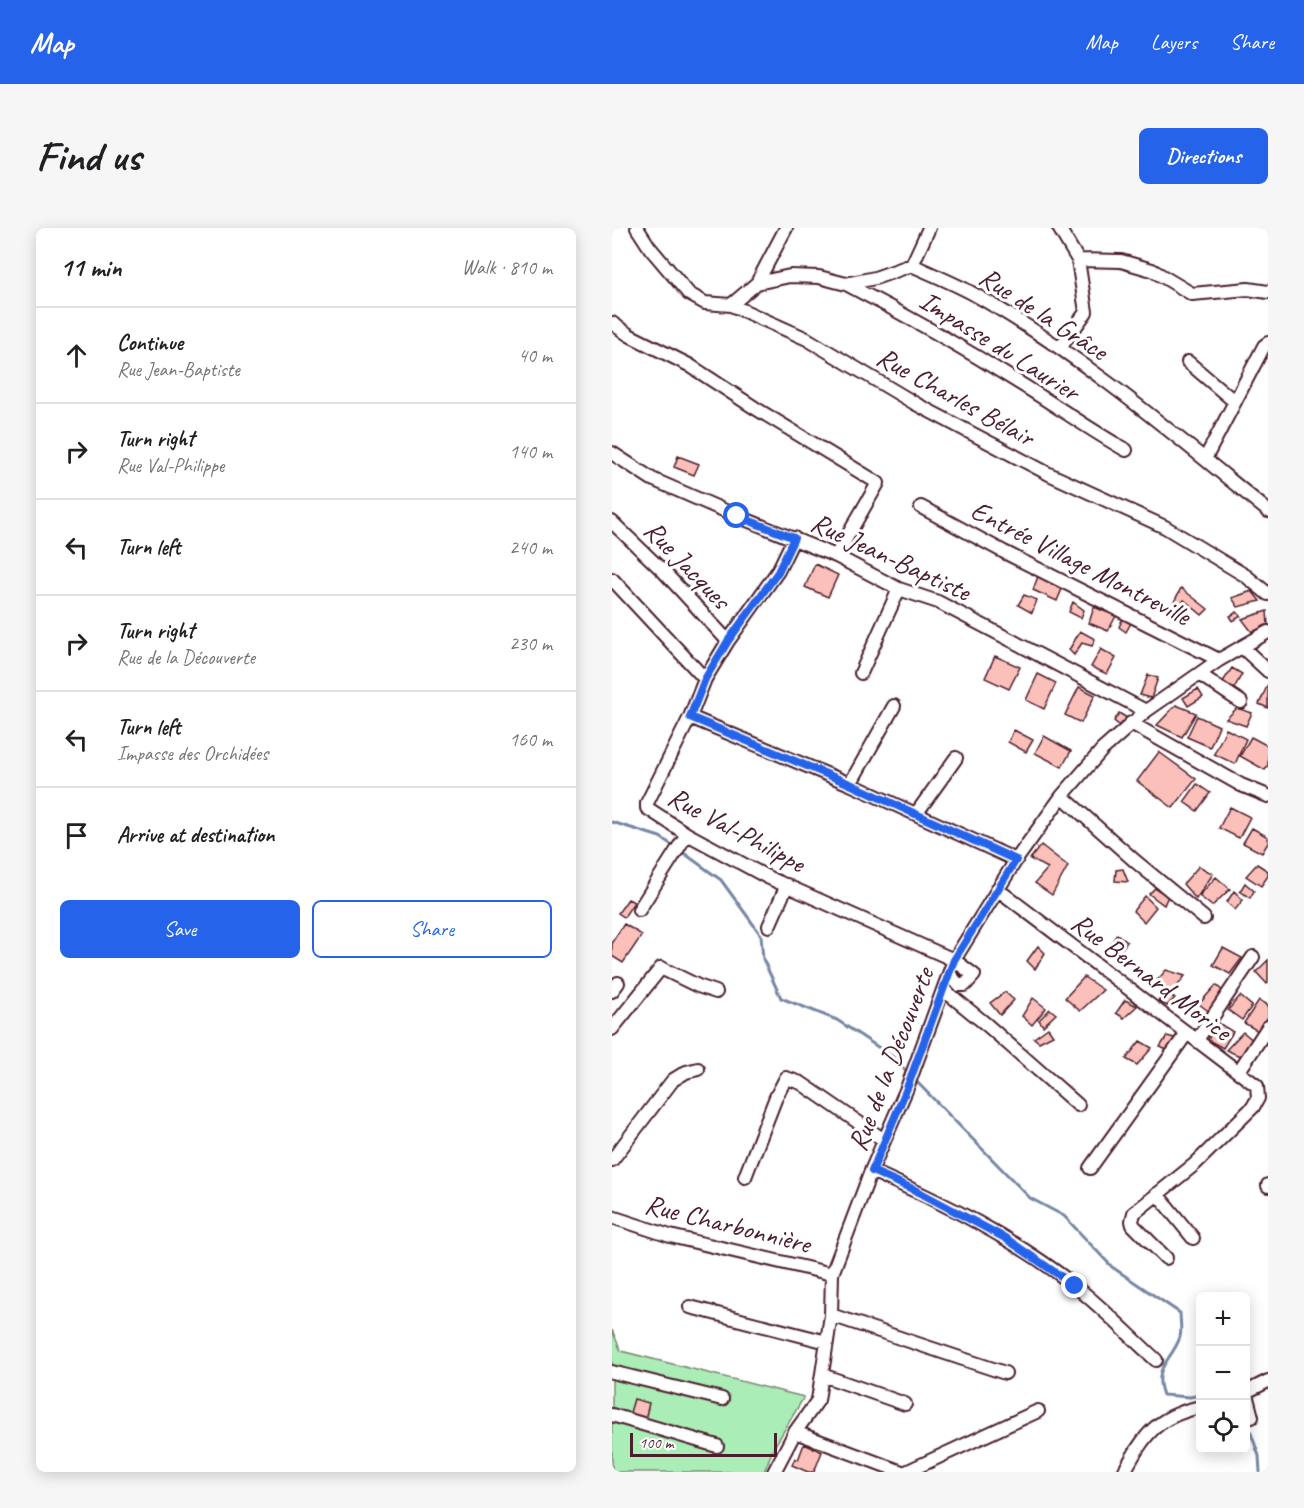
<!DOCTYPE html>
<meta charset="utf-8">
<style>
body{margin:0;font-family:Caveat,sans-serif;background:#f6f6f6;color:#202124}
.controls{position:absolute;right:18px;bottom:18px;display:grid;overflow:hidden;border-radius:9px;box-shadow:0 3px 15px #0003}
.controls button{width:54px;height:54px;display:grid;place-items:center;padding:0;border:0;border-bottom:2px solid #e0e0e0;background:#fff;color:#202124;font:30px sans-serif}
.scale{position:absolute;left:18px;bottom:15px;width:147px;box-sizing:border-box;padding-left:6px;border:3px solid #4a1f2b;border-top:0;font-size:16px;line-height:21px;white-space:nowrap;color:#4a1f2b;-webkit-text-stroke:4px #fff;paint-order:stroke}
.stop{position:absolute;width:18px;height:18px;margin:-14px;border:4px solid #2563eb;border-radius:50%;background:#fff}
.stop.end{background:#2563eb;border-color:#fff;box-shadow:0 2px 6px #0008}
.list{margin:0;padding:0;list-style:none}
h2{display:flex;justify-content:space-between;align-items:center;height:78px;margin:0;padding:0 24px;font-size:26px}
h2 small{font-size:20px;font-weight:400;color:#757577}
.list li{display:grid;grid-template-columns:39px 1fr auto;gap:18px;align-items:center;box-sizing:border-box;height:96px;padding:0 24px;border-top:2px solid #e0e0e0}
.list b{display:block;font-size:22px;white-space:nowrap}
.list p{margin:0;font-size:20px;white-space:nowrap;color:#757577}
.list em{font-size:20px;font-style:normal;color:#757577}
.actions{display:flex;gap:12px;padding:18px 24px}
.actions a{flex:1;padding:14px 0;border:2px solid #2563eb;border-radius:9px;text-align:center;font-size:21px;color:#2563eb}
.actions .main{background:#2563eb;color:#fff}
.icon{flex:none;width:33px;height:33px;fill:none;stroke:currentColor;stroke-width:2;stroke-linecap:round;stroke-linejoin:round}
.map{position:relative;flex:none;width:656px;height:1244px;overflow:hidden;border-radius:9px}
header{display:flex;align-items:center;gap:36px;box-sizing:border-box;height:84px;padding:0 30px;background:#2563eb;color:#fff}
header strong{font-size:28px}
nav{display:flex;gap:33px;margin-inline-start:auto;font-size:21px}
.intro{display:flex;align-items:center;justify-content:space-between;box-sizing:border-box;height:144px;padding:0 36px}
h1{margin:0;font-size:42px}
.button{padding:15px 27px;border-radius:9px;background:#2563eb;color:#fff;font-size:21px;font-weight:700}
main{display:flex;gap:36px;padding:0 36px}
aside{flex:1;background:#fff;border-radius:9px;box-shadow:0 3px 15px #0003}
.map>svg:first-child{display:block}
</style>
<header>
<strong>Map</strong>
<nav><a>Map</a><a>Layers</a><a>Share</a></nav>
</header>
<div class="intro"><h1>Find us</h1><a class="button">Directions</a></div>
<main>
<aside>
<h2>11 min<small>Walk · 810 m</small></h2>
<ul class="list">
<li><svg class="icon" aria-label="ahead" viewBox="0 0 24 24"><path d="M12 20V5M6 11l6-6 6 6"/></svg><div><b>Continue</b><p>Rue Jean-Baptiste</p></div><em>40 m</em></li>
<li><svg class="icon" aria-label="right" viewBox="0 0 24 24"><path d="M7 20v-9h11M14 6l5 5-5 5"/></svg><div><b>Turn right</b><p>Rue Val-Philippe</p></div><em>140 m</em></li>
<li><svg class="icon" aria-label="left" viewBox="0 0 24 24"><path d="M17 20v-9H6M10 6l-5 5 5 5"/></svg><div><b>Turn left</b></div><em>240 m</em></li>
<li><svg class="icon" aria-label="right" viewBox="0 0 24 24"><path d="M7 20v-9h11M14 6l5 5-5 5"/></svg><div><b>Turn right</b><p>Rue de la Découverte</p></div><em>230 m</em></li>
<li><svg class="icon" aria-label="left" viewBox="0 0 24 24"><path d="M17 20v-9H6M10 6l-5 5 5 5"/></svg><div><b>Turn left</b><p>Impasse des Orchidées</p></div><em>160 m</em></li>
<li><svg class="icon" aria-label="arrive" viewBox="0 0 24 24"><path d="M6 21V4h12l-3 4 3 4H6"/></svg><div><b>Arrive at destination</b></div></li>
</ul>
<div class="actions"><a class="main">Save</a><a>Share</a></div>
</aside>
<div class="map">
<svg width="656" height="1244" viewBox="0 0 656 1244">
<rect width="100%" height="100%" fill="#fff"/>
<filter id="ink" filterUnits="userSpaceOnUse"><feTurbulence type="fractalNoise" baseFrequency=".0167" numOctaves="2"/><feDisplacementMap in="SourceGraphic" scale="12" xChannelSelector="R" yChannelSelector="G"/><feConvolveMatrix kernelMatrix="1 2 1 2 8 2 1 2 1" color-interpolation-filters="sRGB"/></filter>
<g filter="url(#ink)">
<path fill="#abedb7" stroke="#7a8671" stroke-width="1.5" d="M0,1102l9,21 183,46 -31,52 -9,23h-152z"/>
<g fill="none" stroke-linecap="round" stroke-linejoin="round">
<path stroke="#7887a4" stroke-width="3" d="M0,594l48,15 15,10
M69,623l40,29 40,55 2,24 18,39 56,22 56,37 16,17
M302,851l116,119 34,18 48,51 68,46c0,7 2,17 0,24 -8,24 -28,29 -17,58l27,2 10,-2
M634,1191l13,37 1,16"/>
</g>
<path fill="#fcc0ba" stroke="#4a1f2b" stroke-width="1.5" d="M66,228l21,8 -5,11 -20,-8z
M203,336l23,11 -10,22 -23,-10z
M426,348l24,13 -5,12 -24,-11z
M569,360l27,21 -6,6 -18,-15 -9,16 -6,-4z
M640,363l8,10 -22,6 -6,-9z
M412,367l13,5 -5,13 -14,-8z
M461,374l11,8 -3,8 -12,-6z
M482,379l22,9 -8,15 -19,-8z
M655,383l1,14 -16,7 -10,-13z
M625,384l4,4 -8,5 -3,-5z
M511,390l8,5 -5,9 -7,-5z
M468,403l15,8 -3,7 -10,-3 -8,12 -5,-5z
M489,421l15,9 -9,16 -16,-7z
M383,428l25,11 -11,22 -24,-11z
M620,440l10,6 -9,16 -11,-7z
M426,446l18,9 -12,26 -18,-9z
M536,447l10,3 -7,20 -11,-3z
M656,456v24l-9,-4z
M467,459l16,8 -14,28 -16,-8z
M586,461l5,8 -15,9 -5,-8z
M564,477l20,8 -14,24 -25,-12z
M625,480l15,5 -6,13 -20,-7z
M507,485l8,5 -7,8 -6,-5z
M585,488l22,10 -9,21 -23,-10z
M614,501l20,10 -11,25 -21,-10z
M402,502l19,10 -7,12 -18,-10z
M432,508l27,15 -9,16 -27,-14z
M639,509l17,9v19l-3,5 -25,-14z
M547,524l37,27 -23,29 -36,-27z
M585,556l13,9 -13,18 -13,-9z
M618,579l20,10 -11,21 -20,-10z
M640,600l16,9v6l-6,10 -19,-10z
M429,617l27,21 -16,29 -17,-12 13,-15 -18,-9z
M645,636l11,7v5l-7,10 -15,-10z
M587,638l14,8 -17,25 -13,-15z
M511,641l5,13 -13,-1 1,-11z
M604,649l14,12 -18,17 -13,-10z
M633,655l9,8 -4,7 -10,-7z
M543,660l13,8 -4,9 -15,-11z
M622,663l9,9 -8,10 -8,-8z
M533,668l11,11 -12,15 -11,-11z
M16,671l6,3 -10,15 -6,-4z
M12,696l18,11 -19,28 -11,-7v-14z
M505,706l10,8 -6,8 -10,-7z
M426,718l7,7 -10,16 -8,-8z
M611,720l19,10 -12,16 -17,-9z
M656,732v23l-1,1 -11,-12z
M554,742l19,6 -12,16 -18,-9z
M472,749l19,13 -23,21 -15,-13z
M604,757l10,9 -15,19 -12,-9z
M393,764l9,8 -14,15 -10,-12z
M554,765l9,5 -8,8 -9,-5z
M628,768l12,10 -10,14 -14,-10z
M421,770l13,10 -14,17 -10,-9z
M513,772l12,6 -13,12 -8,-5z
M647,772l9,5v12l-10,14 -14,-8z
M438,781l6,5 -13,12 -4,-6z
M605,794l16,10 -10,16 -15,-8z
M436,800l5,7 -14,7 -5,-4z
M631,804l11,9 -7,18 -21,-9z
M555,808l11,3 -11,11 -7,-3z
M528,813l12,7 -15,17 -11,-6z
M22,1171l15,4 -4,17 -16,-4z
M192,1216l18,8 -8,20h-6l-16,-7 3,-7 3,2z"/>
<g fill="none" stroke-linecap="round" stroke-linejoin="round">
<defs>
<path id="minor" d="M25,0l13,20 39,46 16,9 26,2 76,34 109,65 133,70 116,53 81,49 22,18
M447,0l19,32 8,52 -26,36
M466,32l43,1 31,9 40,24 56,-5 20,3
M300,37l17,-37
M145,55l33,-7 29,1 27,7 29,-6 37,-13c19,9 39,17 58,27 107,59 204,142 298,219
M234,56c60,31 118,64 175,100 36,22 69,46 105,66
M119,77l26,-22 29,-55
M0,95l17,12 60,30 66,43 123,75 -42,73
M576,134l47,40
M0,225l40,26 85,37 99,40 63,33 39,13 208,109
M593,231l59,-113 4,-3
M309,279l83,45 215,108
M0,294l52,50 64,69
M182,310l-16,33 -50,70 -23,38 -15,38 -43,86v5l40,26 80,43 187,83 20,15 -9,10h-6l-10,-11
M0,351l93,100
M630,419l26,24
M249,445l38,-84
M587,446l42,28
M78,489l160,67 166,76
M519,495l110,62 27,11
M238,556l44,-78
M450,568l73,65 69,57
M304,586l40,-56
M385,661l260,197 1,12 -5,9 -58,57 -61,49 -2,8 1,4 33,33
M27,682l48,-76
M157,698l18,-41
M332,762l43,35 91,80
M0,763l6,-8
M0,801l49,-61 37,18 18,6
M585,812l56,-83
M627,843l29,-44
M0,932l61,-80 13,-8 12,-3
M478,940l97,-135
M259,943c71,31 143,67 204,115 28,22 54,49 81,74
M133,949l31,-80 10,-19 15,5 83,57
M656,957v1
M545,966l36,44
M0,989l58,19 162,38
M78,1079l137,35
M219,1087l174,58
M0,1144l110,27
M210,1147l83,29
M634,1164l22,-11
M634,1166l6,23
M0,1187l105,31
M183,1204l107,40
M162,1244l21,-40 23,-32 13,-85 1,-41 39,-103 36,-83 47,-128 62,-100 46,-64 40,-46 44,-39 73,-51 49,-28
M294,1244l132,-61
M512,1244c21,-38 32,-55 76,-65"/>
</defs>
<use href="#minor" stroke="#4a1f2b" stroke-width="16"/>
<use href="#minor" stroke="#fff" stroke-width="12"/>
</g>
</g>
<g fill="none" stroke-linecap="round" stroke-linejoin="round" filter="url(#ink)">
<path stroke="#2563eb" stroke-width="8" d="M125,288l57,22 -16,34 -50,69 -23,38 -15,38 160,67 166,76 -62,100 -47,128 -35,83 43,19 90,48 70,48"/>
</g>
<g text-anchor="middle" stroke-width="6" stroke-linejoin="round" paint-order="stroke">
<g font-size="28" fill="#4a1f2b" stroke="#fff">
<text transform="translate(432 85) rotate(33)" y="10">Rue de la Grâce</text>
<text transform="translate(388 117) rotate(32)" y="10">Impasse du Laurier</text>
<text transform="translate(344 168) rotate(29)" y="10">Rue Charles Bélair</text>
<text transform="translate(279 328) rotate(25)" y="10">Rue Jean-Baptiste</text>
<text transform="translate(469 334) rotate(27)" y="10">Entrée Village Montreville</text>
<text transform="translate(76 336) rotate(46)" y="10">Rue Jacques</text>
<text transform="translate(125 601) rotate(28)" y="10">Rue Val-Philippe</text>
<text transform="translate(540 748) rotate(37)" y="10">Rue Bernard Morice</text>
<text transform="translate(278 831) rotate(-69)" y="10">Rue de la Découverte</text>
<text transform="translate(116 995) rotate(14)" y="10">Rue Charbonnière</text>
</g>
</g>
</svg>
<div class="controls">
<button>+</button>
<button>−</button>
<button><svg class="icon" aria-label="locate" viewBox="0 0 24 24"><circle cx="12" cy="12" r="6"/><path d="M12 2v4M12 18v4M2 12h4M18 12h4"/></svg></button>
</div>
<div class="scale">100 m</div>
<div class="stop" style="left:125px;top:288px"></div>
<div class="stop end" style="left:463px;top:1058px"></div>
</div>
</main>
